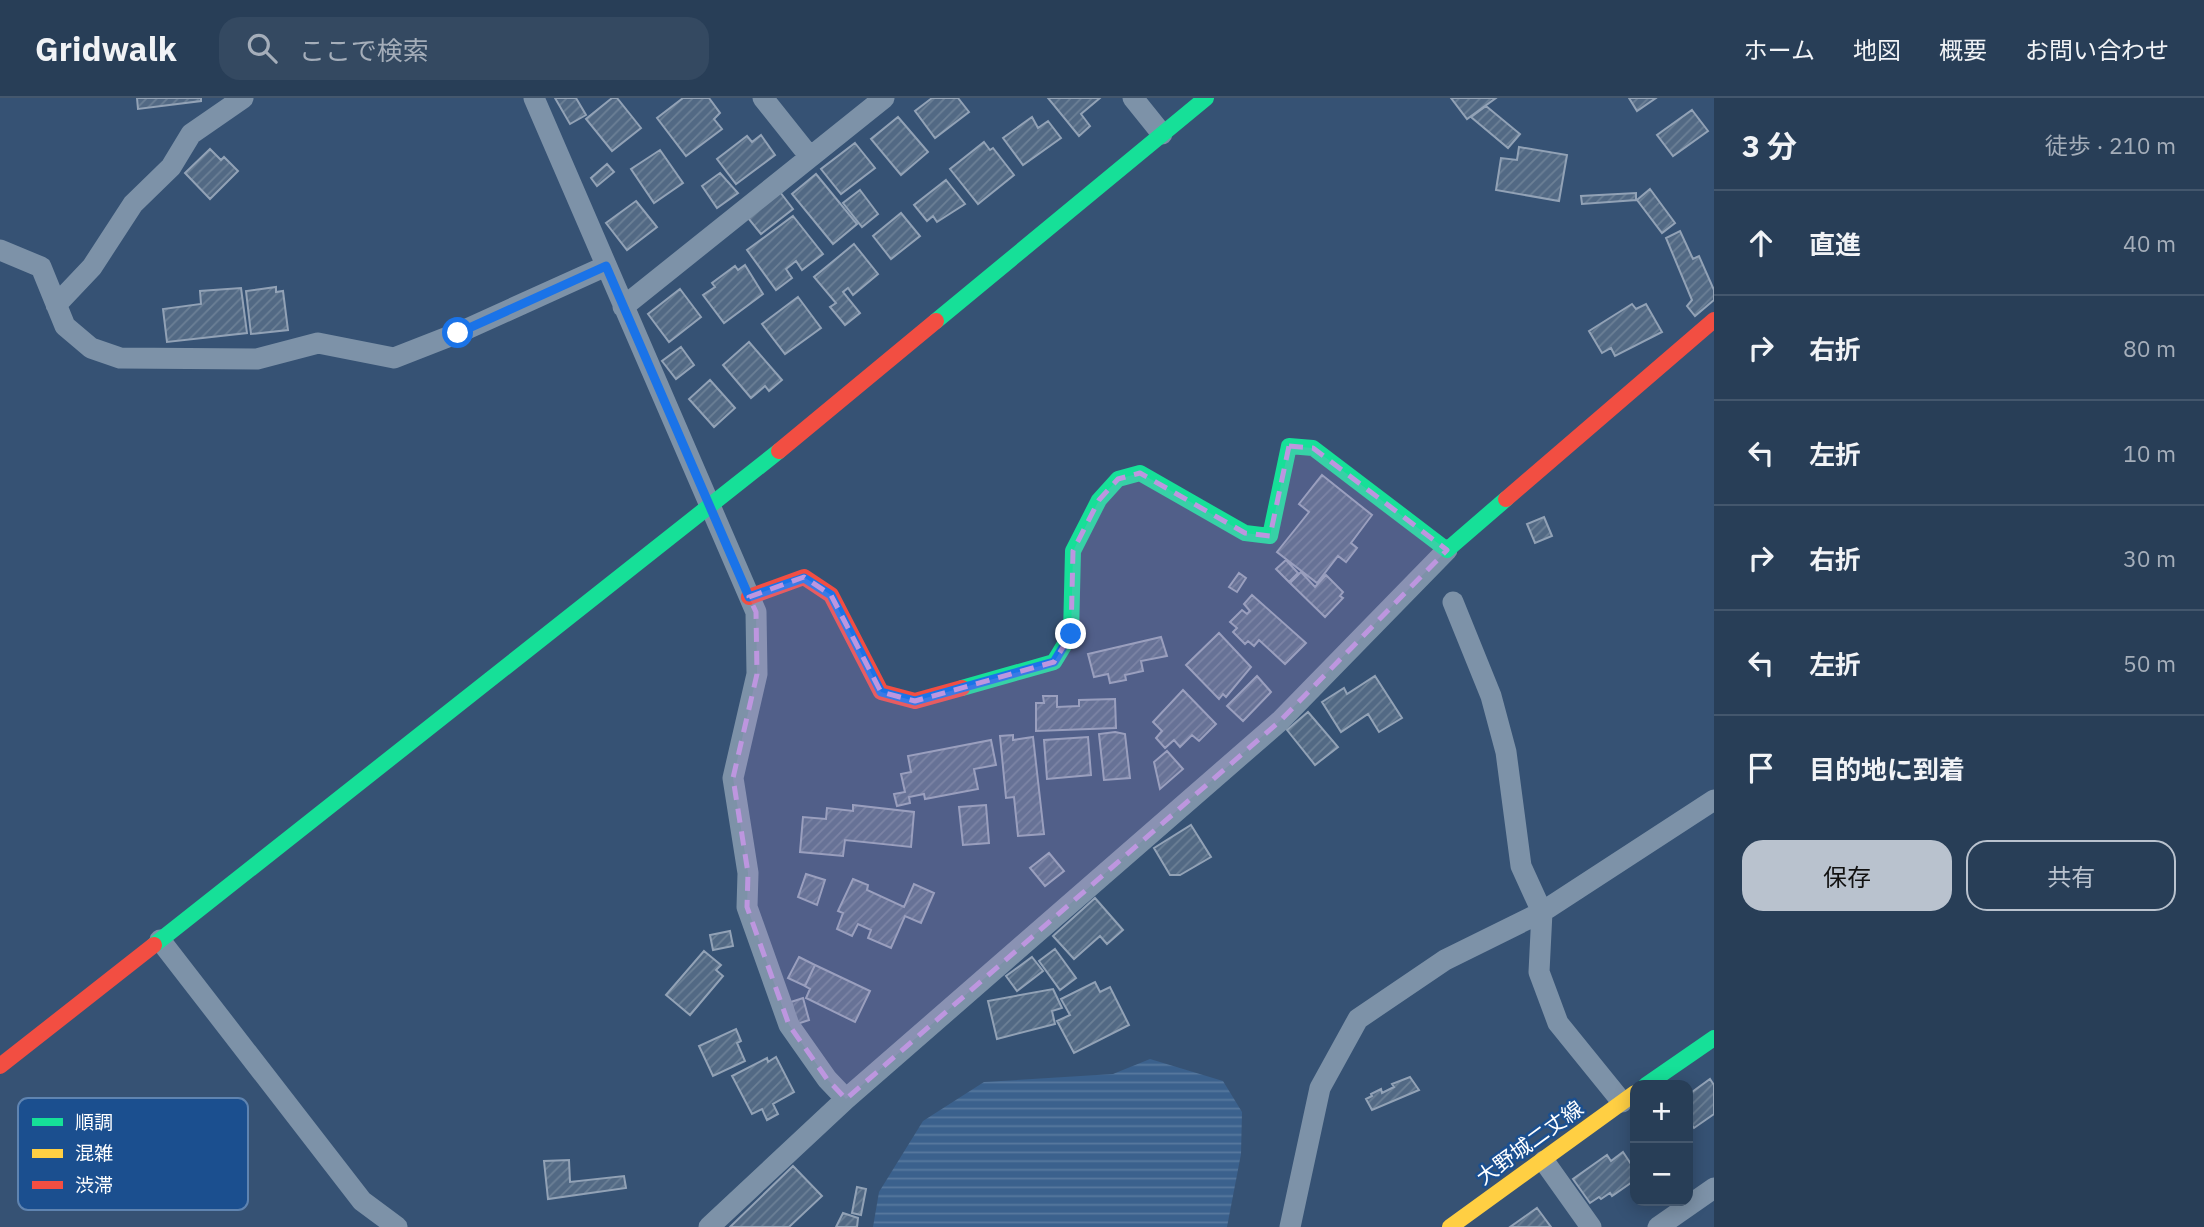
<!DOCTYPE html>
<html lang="ja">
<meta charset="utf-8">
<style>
body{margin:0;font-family:"IBM Plex Sans","Noto Sans JP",sans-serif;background:#344961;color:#f1f3f6}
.controls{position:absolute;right:21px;bottom:21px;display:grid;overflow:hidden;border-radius:14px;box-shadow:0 4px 18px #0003}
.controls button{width:63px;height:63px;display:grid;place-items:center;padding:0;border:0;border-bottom:2px solid #44576d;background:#283e57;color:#f1f3f6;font:35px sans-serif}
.stop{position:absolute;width:21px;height:21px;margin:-16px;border:5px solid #1a73e8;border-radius:50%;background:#fff}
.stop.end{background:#1a73e8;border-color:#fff;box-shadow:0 2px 7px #0008}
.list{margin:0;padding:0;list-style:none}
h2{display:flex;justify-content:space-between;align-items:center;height:91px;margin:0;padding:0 28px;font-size:30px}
h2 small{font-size:23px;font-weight:400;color:#a5aeba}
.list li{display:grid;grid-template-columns:46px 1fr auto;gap:21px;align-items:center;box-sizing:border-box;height:105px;padding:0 28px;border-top:2px solid #44576d}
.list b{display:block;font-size:26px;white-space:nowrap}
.list em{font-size:23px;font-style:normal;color:#a5aeba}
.actions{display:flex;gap:14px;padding:21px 28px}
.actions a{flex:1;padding:16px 0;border:2px solid #b9c2ce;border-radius:21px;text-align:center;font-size:24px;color:#b9c2ce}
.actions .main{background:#b9c2ce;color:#111}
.icon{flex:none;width:38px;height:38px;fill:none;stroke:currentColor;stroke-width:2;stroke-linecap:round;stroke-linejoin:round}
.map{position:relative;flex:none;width:1714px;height:1129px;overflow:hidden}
header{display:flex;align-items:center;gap:42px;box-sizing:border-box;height:98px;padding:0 35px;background:#283e57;border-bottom:2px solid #44576d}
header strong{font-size:33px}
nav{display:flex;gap:38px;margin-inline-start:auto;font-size:24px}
.search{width:490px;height:63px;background:#344961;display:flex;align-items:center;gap:18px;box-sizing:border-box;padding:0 24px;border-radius:21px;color:#a5aeba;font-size:26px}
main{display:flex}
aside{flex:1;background:#283e57}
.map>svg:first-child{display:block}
</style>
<header>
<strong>Gridwalk</strong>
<div class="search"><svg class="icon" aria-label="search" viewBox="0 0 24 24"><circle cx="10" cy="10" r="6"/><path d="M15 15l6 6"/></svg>ここで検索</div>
<nav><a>ホーム</a><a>地図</a><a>概要</a><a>お問い合わせ</a></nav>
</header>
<main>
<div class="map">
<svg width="1714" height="1129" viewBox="0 0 1714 1129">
<defs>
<pattern id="water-rules" width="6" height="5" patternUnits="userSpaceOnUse" patternTransform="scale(1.75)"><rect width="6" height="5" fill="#3b618d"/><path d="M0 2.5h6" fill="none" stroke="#58799e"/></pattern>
<pattern id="building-hatch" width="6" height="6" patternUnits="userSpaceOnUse" patternTransform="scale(1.75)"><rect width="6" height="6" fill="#526984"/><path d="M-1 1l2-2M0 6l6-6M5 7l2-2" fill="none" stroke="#6c8096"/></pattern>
</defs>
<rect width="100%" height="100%" fill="#365274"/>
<path fill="url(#water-rules)" d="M1150,961l73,22 19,31 -1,42 -14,73h-354l6,-35 44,-71 61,-39 129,-8z"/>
<path fill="url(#building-hatch)" stroke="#92a2b6" stroke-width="2" d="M137,0h64v3l-63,8z
M555,0h21l10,17 -16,9z
M612,0h5l24,30 -29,23 -26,-32z
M683,0h26l11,15 -6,6 8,10 -36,27 -29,-38z
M932,0h26l11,14 -34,26 -20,-27z
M1048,0h52l-19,16 9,12 -11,10z
M1451,0h45l-29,21z
M1629,0h27l-19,13z
M1486,8l34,28 -12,14 -37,-31z
M1692,12l16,21 -35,25 -16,-21z
M898,19l30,35 -27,23 -30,-36z
M1032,19l6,11 10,-7 13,17 -38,27 -20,-27z
M761,37l14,20 -39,29 -19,-25 30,-23 5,6z
M984,44l6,8 3,-2 21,27 -36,29 -28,-35z
M855,45l20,25 -34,26 -20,-25z
M1519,49l48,8 -8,46 -63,-11 5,-32 16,2z
M210,51l11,11 3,-3 14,14 -28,28 -25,-26z
M660,52l23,33 -29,20 -23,-34z
M607,66l7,8 -17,14 -6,-8z
M720,75l18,20 -21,15 -15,-22z
M816,76l41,50 -24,20 -41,-50z
M946,82l19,24 -28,18 -4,-6 -6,5 -13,-16z
M1650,91l25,34 -13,10 -25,-33z
M860,92l18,24 -16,13 -19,-24z
M780,94l13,17 -32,25 -13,-16z
M1636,95v7l-54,4 -1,-8z
M636,103l21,26 -30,23 -21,-27z
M901,115l19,23 -29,23 -18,-23z
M793,118l30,38 -21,16 -6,-9 -10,8 6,9 -16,12 -29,-40z
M1680,133l13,28 6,-3 15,34v10l-19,16 -8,-10 5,-6 -26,-62z
M854,146l24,30 -25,21 -5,-7 -5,4 17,21 -15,12 -15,-18 6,-4 -22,-26z
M745,167l18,29 -39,29 -21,-28 12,-8 -3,-4 23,-17 3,4z
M276,189v5l7,-1 5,39 -37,4 -5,-43z
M241,190l6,45 -80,9 -4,-33 38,-5 -1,-13z
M680,191l21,28 -32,25 -21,-28z
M798,199l23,31 -36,26 -23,-30z
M1632,206l4,5 10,-5 16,28 -47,24 -4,-8 -9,5 -13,-22z
M749,244l33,38 -13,11 -4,-5 -14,12 -28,-33z
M681,249l13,18 -18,14 -14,-18z
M710,282l25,28 -21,19 -25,-28z
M1322,377l50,40 -21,28 6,5 -11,14 -8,-6 -21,27 -40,-31 32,-40 -10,-8z
M1544,419l8,19 -17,7 -8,-19z
M1286,462l12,13 -9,9 -13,-13z
M1301,474l14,15 11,-12 17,17 -3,4 3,2 -18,19 -35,-34z
M1239,475l7,5 -9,14 -8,-5z
M1252,497l54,48 -21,21 -26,-24 -5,6 -6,-5 -3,3 -12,-12 4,-4 -7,-6 12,-12 5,4 3,-3 -6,-7z
M1219,535l32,34 -25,30 -3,-3 -4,5 -33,-34z
M1161,539l6,19 -26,5 2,10 -18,4 1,5 -16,3 -2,-9 -14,3 -6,-23z
M1257,578l14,16 -28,29 -16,-15z
M1375,578l27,42 -23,14 -11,-18 -27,18 -19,-30 22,-14 3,6z
M1183,592l33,34 -17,17 -7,-6 -12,12 -6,-7 -9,8 -9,-10 6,-7 -9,-9z
M1043,598h14v11l22,-1v-6l36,-1 1,29 -80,3v-28h8z
M1308,614l30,35 -23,18 -28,-35z
M1115,634l10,2 5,44 -26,2 -5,-46z
M1013,637v5l20,-3 11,97 -26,2 -4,-39 -8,1 -6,-62z
M1088,639l3,38 -44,4 -3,-39z
M991,642l5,25 -22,4 4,20 -53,10 -1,-5 -15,3 1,6 -13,3 -3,-12 11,-2 -4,-18 10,-2 -3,-16z
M1167,653l16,18 -23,20 -6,-27z
M853,707l61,7 -3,35 -66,-7 -2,16 -43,-4 3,-35 23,2 1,-11 26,3z
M986,707l3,38 -26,2 -4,-38z
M1191,727l20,32 -31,18h-10l-16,-27z
M1049,755l15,18 -19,15 -15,-18z
M806,776l19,6 -8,25 -19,-8z
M853,781l15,6 -1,5 37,17 10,-23 20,9 -13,30 -16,-7 -14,32 -23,-10 3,-8 -13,-6 -6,12 -15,-7 6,-16 -5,-2z
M1095,800l28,32 -16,14 -7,-8 -26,23 -21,-23z
M730,833l3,15 -20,4 -3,-15z
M1055,851l21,29 -16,12 -21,-29z
M704,853l17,14 -5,5 7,6 -33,39 -24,-20z
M799,859l16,8 -10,21 -17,-8z
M1032,859l11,14 -26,20 -11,-15z
M815,867l55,26 -15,31 -49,-24 4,-9 -5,-3z
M1095,884l5,10 10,-5 19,38 -55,28 -17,-32 13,-6 -9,-16z
M1053,891l9,19 -10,3 3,13 -58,15 -9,-38z
M803,900l6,22 -12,4 -6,-22z
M736,931l5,12 -4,2 8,18 -32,15 -14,-30z
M776,959l18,35 -21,12 5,10 -11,6 -5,-11 -10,5 -20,-38 35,-18 1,4z
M1410,979l9,13 -47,20 -6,-11 6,-3 -1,-2 10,-5 1,4 12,-6 -2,-3z
M1710,981l4,6v29l-20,14 -6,-8v-25z
M1623,1054l12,18v10l-23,16 -2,-3 -9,6 -2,-2 -9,6 -17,-24 34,-24 4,6z
M569,1062l1,22 54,-6 2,12 -78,11 -4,-38z
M793,1068l29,30 -33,31h-59z
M857,1089l9,2 -5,26 -9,-2z
M1537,1110l14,19h-41z
M843,1115l15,5 -1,9h-21z"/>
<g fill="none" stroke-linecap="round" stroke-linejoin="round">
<path stroke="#7d92a8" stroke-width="21" d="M534,0l222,514 1,62 -24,104 15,95 -1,34 42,118 38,54 19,20
M763,0l47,59
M1133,0l29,36
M0,152l41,17 24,59 26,22 29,10 137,1 61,-16 76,15 64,-25 148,-67
M56,207l36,-38 41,-63 38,-37 20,-33 52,-36
M623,209l261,-209
M1453,504l38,94 15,56 15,114 21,46 -3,60 19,51 64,79
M160,842l202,261 35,26
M1544,1063l47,66
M709,1129l137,-128 434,-378 167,-171
M1290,1129l30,-139 38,-69 87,-59 97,-48 172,-112
M1658,1129l56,-39"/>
<path stroke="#16e098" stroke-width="16" d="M936,223l270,-223
M962,590l92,-26 17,-28 2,-83 26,-51 19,-21 22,-6 105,60 25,3 19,-90 24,2 134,102 59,-51
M154,847l625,-494
M1646,987l68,-47"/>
<path stroke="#ffcf43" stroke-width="16" d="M1450,1129l185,-134"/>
<path stroke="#f24e42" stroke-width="16" d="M779,353l157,-130
M1506,401l208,-179
M749,499l55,-20 27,18 50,97 34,9 47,-13
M0,968l154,-121"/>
</g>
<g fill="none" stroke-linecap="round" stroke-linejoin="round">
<path stroke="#1a73e8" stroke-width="9" d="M458,235l148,-67 143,331 55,-19 27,17 50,97 34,9 139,-39 17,-28"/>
</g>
<path fill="#bd96df" fill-opacity="0.2" stroke="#bd96df" stroke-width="5" stroke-dasharray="14 9" stroke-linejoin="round" d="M1289,348l24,2 134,102 -167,171 -434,378 -19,-20 -38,-54 -42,-118 1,-34 -15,-95 24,-104 -1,-62 -7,-15 55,-20 27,18 50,97 34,9 139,-39 17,-28 2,-83 26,-51 19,-21 22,-6 105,60 25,3z"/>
<g text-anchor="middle" stroke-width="5" stroke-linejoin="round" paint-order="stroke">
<g font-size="21" fill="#fff" stroke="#1b4f8f">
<text transform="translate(1530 1045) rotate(-36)" y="7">大野城二丈線</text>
</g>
</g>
<rect x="18" y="1000" width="230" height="112" rx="10" fill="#1b4f8f" stroke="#5f84b1" stroke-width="2"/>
<rect x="32" y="1020" width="31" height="8" fill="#16e098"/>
<rect x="32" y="1051" width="31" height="9" fill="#ffcf43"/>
<rect x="32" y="1083" width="31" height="8" fill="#f24e42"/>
<g font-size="19" fill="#fff">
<text x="75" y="1031">順調</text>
<text x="75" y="1062">混雑</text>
<text x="75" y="1094">渋滞</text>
</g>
</svg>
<div class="controls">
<button>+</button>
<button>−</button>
</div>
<div class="stop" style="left:458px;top:235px"></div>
<div class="stop end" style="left:1071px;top:536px"></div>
</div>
<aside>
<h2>3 分<small>徒歩 · 210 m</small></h2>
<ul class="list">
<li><svg class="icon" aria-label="ahead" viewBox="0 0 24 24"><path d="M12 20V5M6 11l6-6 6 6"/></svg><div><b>直進</b></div><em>40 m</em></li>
<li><svg class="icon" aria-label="right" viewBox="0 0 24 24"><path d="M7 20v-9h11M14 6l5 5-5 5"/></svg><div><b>右折</b></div><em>80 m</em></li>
<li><svg class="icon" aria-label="left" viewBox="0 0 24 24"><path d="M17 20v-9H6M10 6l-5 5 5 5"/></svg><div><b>左折</b></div><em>10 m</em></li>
<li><svg class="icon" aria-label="right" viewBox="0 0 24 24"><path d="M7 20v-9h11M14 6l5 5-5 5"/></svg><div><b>右折</b></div><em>30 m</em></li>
<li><svg class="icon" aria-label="left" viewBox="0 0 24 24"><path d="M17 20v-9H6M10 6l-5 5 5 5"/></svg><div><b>左折</b></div><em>50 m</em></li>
<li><svg class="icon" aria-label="arrive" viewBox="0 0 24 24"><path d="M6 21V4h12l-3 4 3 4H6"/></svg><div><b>目的地に到着</b></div></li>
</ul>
<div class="actions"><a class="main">保存</a><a>共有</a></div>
</aside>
</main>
